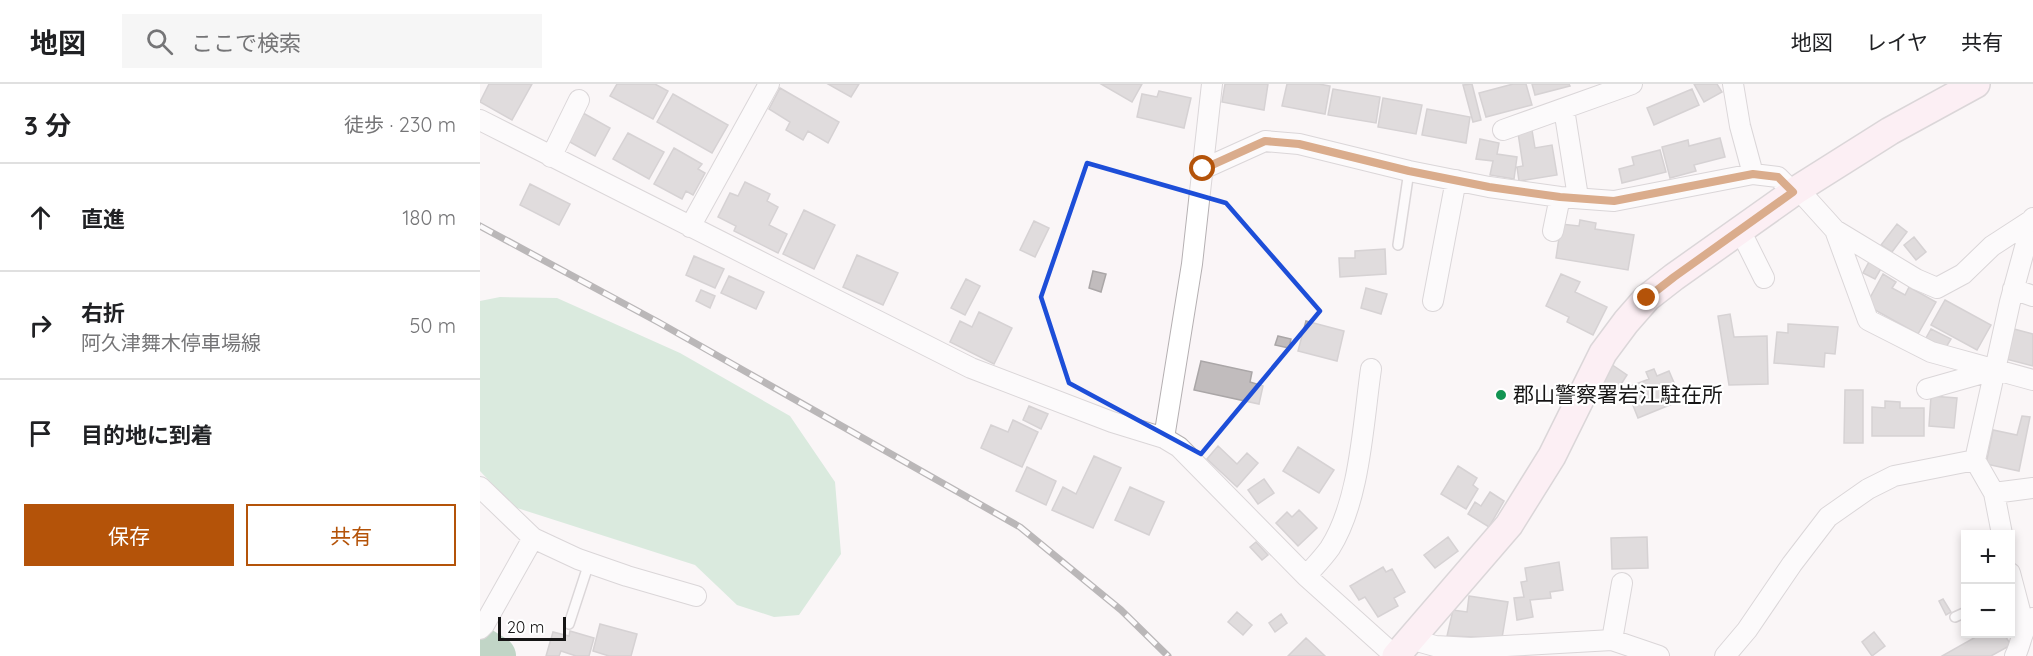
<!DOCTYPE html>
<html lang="ja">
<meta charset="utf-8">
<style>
body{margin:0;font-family:Quicksand,"Noto Sans JP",sans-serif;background:#f6f6f6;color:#202124}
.controls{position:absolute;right:18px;bottom:18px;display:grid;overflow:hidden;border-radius:0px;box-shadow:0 3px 9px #0003}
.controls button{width:54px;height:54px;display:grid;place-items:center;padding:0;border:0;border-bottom:2px solid #e0e0e0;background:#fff;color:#202124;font:30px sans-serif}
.scale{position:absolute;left:18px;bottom:15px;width:68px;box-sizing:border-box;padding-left:6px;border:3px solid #161515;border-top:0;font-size:16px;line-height:21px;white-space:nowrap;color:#161515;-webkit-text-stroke:4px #fff;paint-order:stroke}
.stop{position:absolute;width:18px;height:18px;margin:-14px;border:4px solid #b45309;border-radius:50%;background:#fff}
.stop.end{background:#b45309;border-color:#fff;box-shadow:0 2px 6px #0008}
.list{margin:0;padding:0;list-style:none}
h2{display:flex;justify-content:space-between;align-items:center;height:78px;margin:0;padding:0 24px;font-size:26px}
h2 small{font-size:20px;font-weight:400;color:#757577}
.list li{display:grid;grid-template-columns:39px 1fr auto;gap:18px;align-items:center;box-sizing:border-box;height:108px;padding:0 24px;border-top:2px solid #e0e0e0}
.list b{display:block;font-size:22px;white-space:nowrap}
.list p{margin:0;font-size:20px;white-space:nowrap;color:#757577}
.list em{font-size:20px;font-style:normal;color:#757577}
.actions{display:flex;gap:12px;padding:18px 24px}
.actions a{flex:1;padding:14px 0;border:2px solid #b45309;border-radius:0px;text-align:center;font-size:21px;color:#b45309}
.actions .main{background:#b45309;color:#fff}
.icon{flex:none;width:33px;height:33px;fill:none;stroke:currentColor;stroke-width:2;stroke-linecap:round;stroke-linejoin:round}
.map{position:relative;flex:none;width:1553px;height:572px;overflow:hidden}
header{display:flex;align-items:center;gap:36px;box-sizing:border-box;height:84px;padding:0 30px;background:#fff;border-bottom:2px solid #e0e0e0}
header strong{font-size:28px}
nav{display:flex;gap:33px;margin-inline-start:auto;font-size:21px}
.search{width:420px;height:54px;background:#f6f6f6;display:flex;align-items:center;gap:15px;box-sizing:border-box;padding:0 21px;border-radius:0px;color:#757577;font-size:22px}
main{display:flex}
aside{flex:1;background:#fff}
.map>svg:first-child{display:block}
</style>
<header>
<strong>地図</strong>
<div class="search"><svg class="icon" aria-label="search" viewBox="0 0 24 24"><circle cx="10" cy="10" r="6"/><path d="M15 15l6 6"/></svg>ここで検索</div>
<nav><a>地図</a><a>レイヤ</a><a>共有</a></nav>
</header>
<main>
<aside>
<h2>3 分<small>徒歩 · 230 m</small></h2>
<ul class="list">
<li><svg class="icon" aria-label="ahead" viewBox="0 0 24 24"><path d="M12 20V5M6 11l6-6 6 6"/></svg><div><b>直進</b></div><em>180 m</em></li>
<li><svg class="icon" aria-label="right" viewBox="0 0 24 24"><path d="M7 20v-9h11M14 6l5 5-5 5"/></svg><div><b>右折</b><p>阿久津舞木停車場線</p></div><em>50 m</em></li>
<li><svg class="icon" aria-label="arrive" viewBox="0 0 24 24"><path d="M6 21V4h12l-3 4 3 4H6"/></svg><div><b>目的地に到着</b></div></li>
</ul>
<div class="actions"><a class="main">保存</a><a>共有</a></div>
</aside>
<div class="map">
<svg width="1553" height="572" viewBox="0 0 1553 572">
<rect width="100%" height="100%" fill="#faf5f7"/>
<path fill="#b4dbbf" d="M20,213l57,1 123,55 110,63 45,66 6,72 -42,61 -25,2 -37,-12 -42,-40 -181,-58 -34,-36v-170z"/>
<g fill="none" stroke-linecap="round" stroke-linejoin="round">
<path stroke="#7cad8a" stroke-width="40" d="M0,562l16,10"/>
</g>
<path fill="#c1bcbd" stroke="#aaa6a7" stroke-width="1.5" d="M9,0h43l-20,36 -32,-18z
M137,0h38l13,7 -15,28 -43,-23z
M348,0h31l-8,13z
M621,0h41l-10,18z
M745,0h43l-4,26 -42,-8z
M807,0h32l11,2 -5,28 -43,-8z
M992,0l9,36 -8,2 -10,-37z
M1033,0h13l6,21 -46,12 -7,-24z
M1052,0h37l1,2 -35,9z
M1214,0h23l5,8 -18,10z
M300,4l59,34 -11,21 -20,-12 -5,9 -17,-10 4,-8 -21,-13z
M853,5l47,8 -4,26 -48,-8z
M1212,5l7,16 -45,20 -7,-17z
M679,7l32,7 -7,30 -47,-11 5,-23 15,3z
M193,10l55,31 -16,28 -55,-31z
M903,14l39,7 -6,29 -38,-7z
M947,25l43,8 -4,26 -44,-8z
M103,29l27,15 -15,28 -27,-15z
M1052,46l3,18 17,-3 5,30 -38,6 -2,-14 6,-1 -5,-33z
M148,49l36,19 -15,27 -36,-20z
M1240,54l5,19 -31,8 2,6 -26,7 -8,-31 26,-7 1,6z
M1000,55l19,4 -2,11 20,3 -3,22 -24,-4 3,-14 -17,-2z
M194,64l28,16 -4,5 7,4 -12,22 -7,-4 -4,8 -28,-15z
M1180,66l6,22 -44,11 -3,-14 15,-4 -2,-8z
M265,98l25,12 -3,7 11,6 -9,18 18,9 -9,19 -44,-22 2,-5 -18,-9 12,-24 8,3z
M50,100l40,20 -11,21 -39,-20z
M324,126l31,15 -21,44 -31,-15z
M1100,136l16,3 -1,6 39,6 -6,35 -72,-12 5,-34 18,2z
M554,137l15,7 -14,29 -15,-7z
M1417,140l10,8 -15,20 -11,-7z
M1434,153l12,15 -10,8 -12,-15z
M905,165l1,25 -46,3 -1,-19h16v-7z
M377,171l41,18 -15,32 -40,-18z
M214,172l30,13 -9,19 -29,-13z
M1390,176l12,7 -7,12 -12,-6z
M613,187l13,3 -5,18 -12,-4z
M1081,190l19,8 -5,10 32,15 -14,28 -26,-13 2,-5 -23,-11z
M1403,190l13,8 -4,6 13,7 4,-8 27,15 -18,32 -52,-29z
M249,192l35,16 -8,17 -35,-16z
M486,195l14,7 -15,29 -14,-7z
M886,204l21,6 -6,20 -20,-6z
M221,206l14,6 -5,12 -14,-7z
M1465,216l46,25 -14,25 -46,-25z
M499,228l33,16 -18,36 -44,-22 10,-21 12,6z
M1250,230l4,23 33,-1 1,48 -39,1 -11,-69z
M826,237l38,10 -7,30 -39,-10z
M1308,240l50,3 -3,27 -10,-1 -1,14 -50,-4 3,-31 11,1z
M1451,245l20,10 -6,10 -19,-11z
M1534,245l19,5v32l-27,-7z
M798,252l13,3 -2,9 -14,-3z
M721,277l51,11 -2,10 13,4 -4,18 -65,-14z
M1131,280l16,11 -16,25 -16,-11z
M1174,285l3,7 12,-5 9,21 -10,4 4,8 -34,14 -12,-30 23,-9 -3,-7z
M1365,306h18v53h-19z
M1451,312l26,2 -3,30 -25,-2z
M1405,317l15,1v6h24v28h-52v-29l13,1z
M549,322l19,8 -7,15 -18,-9z
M1542,332l8,1 -11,54 -33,-7 7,-34 24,5z
M533,336l25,12 -16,35 -41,-19 10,-23 17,7z
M738,362l19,18 10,-11 11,10 -21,24 -30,-28z
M818,363l36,23 -15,23 -36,-22z
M614,372l27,12 -28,60 -41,-18 11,-23 13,7z
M978,382l19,12 -4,7 5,4 -12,20 -25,-15z
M547,383l29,14 -10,24 -30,-14z
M784,395l10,14 -16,11 -10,-14z
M650,403l34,15 -15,33 -34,-15z
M1010,408l14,9 -15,26 -21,-13 7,-12 6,4z
M819,426l18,18 -19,18 -22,-23 11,-11 5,5z
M968,453l10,14 -23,17 -11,-13z
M1167,453l1,31 -36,1 -1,-31z
M776,458l12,13 -6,5 -12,-13z
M1079,478l4,28 -13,2 1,6 -21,2 3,17 -16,3 -3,-22 10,-1 -3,-15 6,-1 -2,-13z
M903,483l3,5 6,-3 13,23 -11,6 4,8 -20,11 -13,-20 -6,3 -9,-14z
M989,512l39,6 -6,36 -55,-2 6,-26 14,2z
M1463,515l8,13 -5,3 -7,-14z
M757,528l15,13 -9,10 -15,-13z
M801,530l6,9 -12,9 -6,-9z
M120,540l37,10 -6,22h-22l-16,-5z
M90,547l24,7 -5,18h-13l-15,-5 -2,5h-13l7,-24 16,4z
M1394,548l11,14 -13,10 -10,-14z
M1501,550h23l7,11 -20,11h-49z
M826,554l19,18h-37z"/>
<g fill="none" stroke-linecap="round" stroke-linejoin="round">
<defs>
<path id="lane" d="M918,161l11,-74
M1475,533l11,-5
M89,540l20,-61"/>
<path id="street" d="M1253,0l7,42 13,48
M1084,25l14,88
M0,36l491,248 141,54 52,16 15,9 127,129 89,80
M1023,46l129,-46
M71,73l28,-57
M723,85l62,-28 34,3 110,27 80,16 71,10 54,4 139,-27 25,3 15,15
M1318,105l37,41 33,90 63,32 102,28
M210,143l79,-143
M1260,146l24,48
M1355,146l81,49 21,9 26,-14 29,-28 40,-26
M1073,147l7,-34
M1533,205l20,7
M953,217l23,-121
M1447,305l67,-19
M684,354l28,-174 20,-180
M0,403l53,51 45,21 49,17 69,20
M1514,409l39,-5
M1522,450l-8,-41 -19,-33 35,-158 23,-84
M1530,489l14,53
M826,492c8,-9 17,-18 24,-28 30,-47 33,-124 41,-179
M0,545l4,-4 49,-87
M930,555l25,7 36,2 141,-8 47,16
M1132,556l10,-57
M1245,572l22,-26 45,-66 36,-47 40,-28 26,-13 81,-16
M1535,572c7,-14 6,-26 17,-38"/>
<path id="secondary" d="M916,572l113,-131 43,-69 51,-103 23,-31 21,-24 27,-21 124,-88 92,-58 86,-47"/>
</defs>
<use href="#lane" stroke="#b5b0b2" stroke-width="12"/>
<use href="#street" stroke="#b5b0b2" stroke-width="22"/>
<use href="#secondary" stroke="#b5b0b2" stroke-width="30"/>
<use href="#lane" stroke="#fff" stroke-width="9"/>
<use href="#street" stroke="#fff" stroke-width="20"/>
<use href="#secondary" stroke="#fee6ef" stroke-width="27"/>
<defs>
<path id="rail" d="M0,142l178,96 362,205 101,83 47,46"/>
</defs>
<use href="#rail" stroke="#6d6b6b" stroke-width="7"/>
<use href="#rail" stroke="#fff" stroke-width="4.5" stroke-dasharray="14" stroke-linecap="butt"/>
</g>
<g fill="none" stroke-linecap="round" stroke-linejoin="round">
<path stroke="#b45309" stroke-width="8" d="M723,85l62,-28 34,3 110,27 80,16 71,10 54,4 139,-27 25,3 15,15 -119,85 -27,21"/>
</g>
<path d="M0 0H1553V572H0ZM607,79l139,40 94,108 -119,143 -132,-71 -28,-86z" fill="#faf5f7" fill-opacity=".55" fill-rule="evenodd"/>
<path fill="none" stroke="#1d4ed8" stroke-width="4.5" stroke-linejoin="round" d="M607,79l139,40 94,108 -119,143 -132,-71 -28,-86z"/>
<circle fill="#129452" stroke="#fff" stroke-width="2" cx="1021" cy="311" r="6"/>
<g text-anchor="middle" stroke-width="4.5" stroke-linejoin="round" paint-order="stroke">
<g font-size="21" fill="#161515" stroke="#fff" text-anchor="start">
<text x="1033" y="318">郡山警察署岩江駐在所</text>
</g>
</g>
</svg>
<div class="controls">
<button>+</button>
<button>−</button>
</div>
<div class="scale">20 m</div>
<div class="stop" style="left:723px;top:85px"></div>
<div class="stop end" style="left:1167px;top:214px"></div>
</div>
</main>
